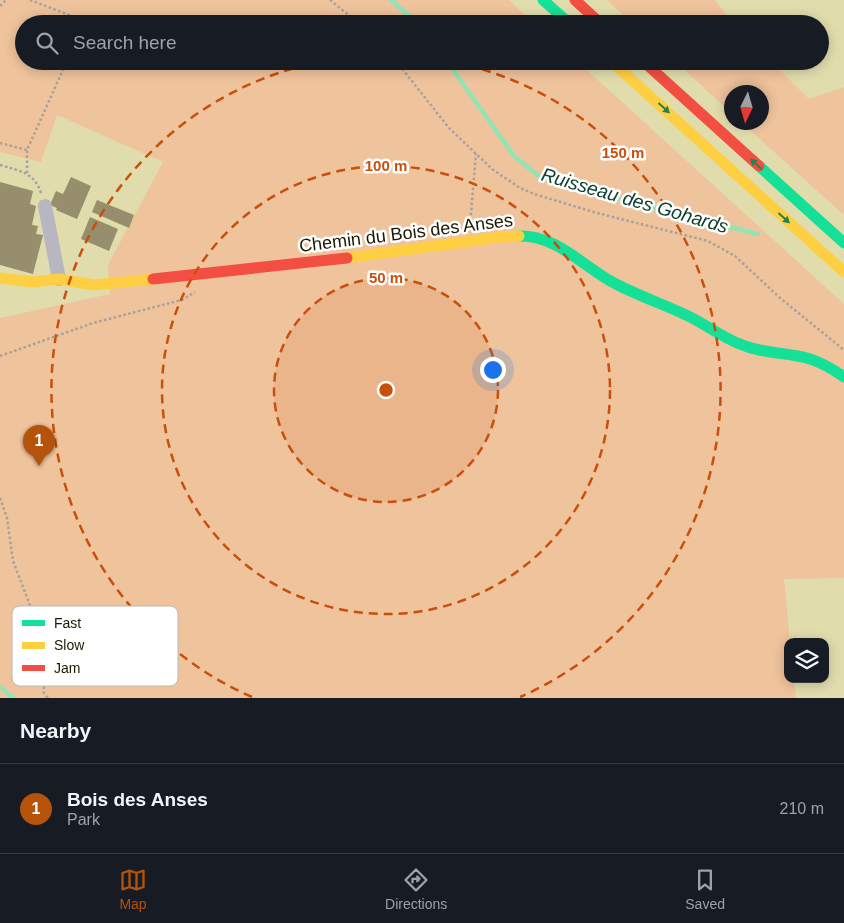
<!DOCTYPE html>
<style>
body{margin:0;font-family:Arial,sans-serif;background:#20242c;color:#f1f3f6}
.controls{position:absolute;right:15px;bottom:15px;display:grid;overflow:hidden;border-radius:10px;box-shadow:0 2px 12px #0003}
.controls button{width:45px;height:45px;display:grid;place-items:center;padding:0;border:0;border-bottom:1px solid #363941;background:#171b24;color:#f1f3f6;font:25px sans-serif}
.compass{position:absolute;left:724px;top:85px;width:45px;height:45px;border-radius:50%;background:#171b24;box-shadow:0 2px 12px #0003;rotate:185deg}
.you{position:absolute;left:492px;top:369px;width:18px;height:18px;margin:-12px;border:4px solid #fff;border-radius:50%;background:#1a73e8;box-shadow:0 0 0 8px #1a73e833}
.badge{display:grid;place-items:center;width:32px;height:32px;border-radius:50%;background:#b45309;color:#fff;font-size:16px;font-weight:700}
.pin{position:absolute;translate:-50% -41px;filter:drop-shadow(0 1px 2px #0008)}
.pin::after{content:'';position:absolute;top:26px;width:18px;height:15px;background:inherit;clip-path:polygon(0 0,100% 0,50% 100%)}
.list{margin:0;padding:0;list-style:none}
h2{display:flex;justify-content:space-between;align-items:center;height:65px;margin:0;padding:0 20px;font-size:21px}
h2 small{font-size:16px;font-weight:400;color:#9ea1a6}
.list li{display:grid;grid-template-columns:32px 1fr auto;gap:15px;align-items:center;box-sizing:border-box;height:90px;padding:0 20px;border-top:1px solid #363941}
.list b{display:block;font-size:19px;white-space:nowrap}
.list p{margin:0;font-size:16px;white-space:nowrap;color:#9ea1a6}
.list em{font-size:16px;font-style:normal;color:#9ea1a6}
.icon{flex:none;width:28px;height:28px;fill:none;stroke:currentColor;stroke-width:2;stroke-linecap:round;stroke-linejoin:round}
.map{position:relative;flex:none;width:844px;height:698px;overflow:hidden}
.search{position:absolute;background:#171b24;box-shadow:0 2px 12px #0003;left:15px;right:15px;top:15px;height:55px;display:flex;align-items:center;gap:12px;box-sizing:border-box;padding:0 18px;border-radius:28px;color:#9ea1a6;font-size:19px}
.sheet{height:155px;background:#171b24}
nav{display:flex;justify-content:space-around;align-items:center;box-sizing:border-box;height:70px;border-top:1px solid #363941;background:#171b24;font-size:14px;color:#9ea1a6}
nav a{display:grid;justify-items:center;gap:2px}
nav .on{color:#b45309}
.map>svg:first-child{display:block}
</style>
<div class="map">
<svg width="844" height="698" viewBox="0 0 844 698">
<rect width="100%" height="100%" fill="#e0dcac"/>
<path fill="#efc39c" d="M0,0h509l26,24h-511v37h553l267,243v274l-60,1 6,63h-2v37h6l2,19h-796v-380l110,-24 -2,-29 55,-103 -106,-47 -16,47 -41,-10z
M607,0h108l18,24h-100z
M675,61h96l38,38 35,-12v128l-102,-92 20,-1v-30h-30l-1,21z"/>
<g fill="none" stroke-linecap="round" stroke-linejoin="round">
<path stroke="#92e4b3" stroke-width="4.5" d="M391,0l27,24
M447,61l67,95 26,21 120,33 98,24
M0,687l14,11"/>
</g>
<path fill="#968e6c" d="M71,177l20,9 -14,33 -21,-9 1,-2 -7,-3 6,-14 7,3z
M0,182l33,9 -3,13 6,2 -4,19 6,1 -2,8 7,1 -10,39 -33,-9z
M97,200l37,15 -5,13 -37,-16z
M90,217l28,12 -9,22 -28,-12z"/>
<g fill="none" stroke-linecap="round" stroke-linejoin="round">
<path stroke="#a4a29e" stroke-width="2.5" stroke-dasharray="2.5 2.5" stroke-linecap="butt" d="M30,0l39,15 5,9
M330,0l30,24
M0,6l6,-6
M396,61l53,67 43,41 28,19 14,6 63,19 111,28 27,15 45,42 64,52
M0,143l27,7
M0,165c20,6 34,7 41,28
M27,173v-23l40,-89
M470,225l6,-71
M0,356l93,-33 89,-23 13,-8
M0,498l7,20 6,43 23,60 7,42 1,30 4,5"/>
<path stroke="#b8b7c1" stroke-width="14" d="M45,206l14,73"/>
<path stroke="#16e098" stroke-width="11" d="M543,0l27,24
M759,166l85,77
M519,236c39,-1 65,32 97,48 23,12 47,20 70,31 18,8 35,22 54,29 22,10 47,8 70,15 13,4 24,11 34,18"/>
<path stroke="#ffcf43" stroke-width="11" d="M611,61l233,211
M347,258l154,-21 18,-1
M0,278l33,4 26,-3 35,6 59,-6"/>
<path stroke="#f24e42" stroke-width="11" d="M575,0l26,24
M643,61l116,105
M153,279l194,-21"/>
</g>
<defs><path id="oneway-solid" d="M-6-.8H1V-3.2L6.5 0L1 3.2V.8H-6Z" transform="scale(1.25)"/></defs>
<g fill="#198654">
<use href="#oneway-solid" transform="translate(664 108) rotate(42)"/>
<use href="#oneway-solid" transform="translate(756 164) rotate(-138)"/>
<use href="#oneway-solid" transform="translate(784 218) rotate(42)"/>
</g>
<circle cx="386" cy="390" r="112" fill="#c94f0a" fill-opacity=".12"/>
<g fill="none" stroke="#c94f0a" stroke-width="2.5" stroke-dasharray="9 6">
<circle cx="386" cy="390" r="112"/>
<circle cx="386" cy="390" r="224"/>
<path d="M252 697A335 335 0 0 1 319 62M453 62A335 335 0 0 1 520 697"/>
</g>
<g text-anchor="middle" stroke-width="5" stroke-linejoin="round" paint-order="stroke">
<g font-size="18" fill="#1c1900" stroke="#fff">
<text transform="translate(406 233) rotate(-7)" y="6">Chemin du Bois des Anses</text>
</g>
<g font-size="19" font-style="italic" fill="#0d412e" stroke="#fff">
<text transform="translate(635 200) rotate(16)" y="7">Ruisseau des Gohards</text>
</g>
</g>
<rect x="12" y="606" width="166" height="80" rx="8" fill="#fff" stroke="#bbbab2" stroke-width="1"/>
<rect x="22" y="620" width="23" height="6" fill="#16e098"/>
<rect x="22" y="642" width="23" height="7" fill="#ffcf43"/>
<rect x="22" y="665" width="23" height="6" fill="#f24e42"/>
<g font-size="14" fill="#1c1900">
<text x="54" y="628">Fast</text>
<text x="54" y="650">Slow</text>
<text x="54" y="673">Jam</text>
</g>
<circle cx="386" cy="390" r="8" fill="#c94f0a" stroke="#fff" stroke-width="2.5"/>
<g font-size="15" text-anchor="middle" font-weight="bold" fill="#c94f0a" stroke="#fff" stroke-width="5" stroke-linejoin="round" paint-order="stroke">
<text x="623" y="158">150 m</text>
<text x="386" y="171">100 m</text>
<text x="386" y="283">50 m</text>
</g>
</svg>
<div class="controls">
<button><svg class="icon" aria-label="layers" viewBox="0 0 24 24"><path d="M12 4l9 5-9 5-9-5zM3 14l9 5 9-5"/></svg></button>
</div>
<svg class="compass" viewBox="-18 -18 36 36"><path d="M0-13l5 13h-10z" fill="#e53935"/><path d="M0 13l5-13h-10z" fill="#9ea1a6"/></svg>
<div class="you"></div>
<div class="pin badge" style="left:39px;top:466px">1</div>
<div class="search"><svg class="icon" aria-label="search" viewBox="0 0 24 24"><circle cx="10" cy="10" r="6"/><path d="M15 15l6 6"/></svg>Search here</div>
</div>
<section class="sheet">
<h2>Nearby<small></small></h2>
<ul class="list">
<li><span class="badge">1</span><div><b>Bois des Anses</b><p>Park</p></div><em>210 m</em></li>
</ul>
</section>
<nav>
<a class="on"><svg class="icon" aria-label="map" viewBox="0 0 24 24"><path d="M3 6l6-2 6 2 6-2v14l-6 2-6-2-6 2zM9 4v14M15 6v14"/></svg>Map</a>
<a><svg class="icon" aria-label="directions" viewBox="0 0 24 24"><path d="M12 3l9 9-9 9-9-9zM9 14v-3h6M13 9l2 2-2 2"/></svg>Directions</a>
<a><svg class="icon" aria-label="saved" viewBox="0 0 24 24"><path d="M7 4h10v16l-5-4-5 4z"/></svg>Saved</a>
</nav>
